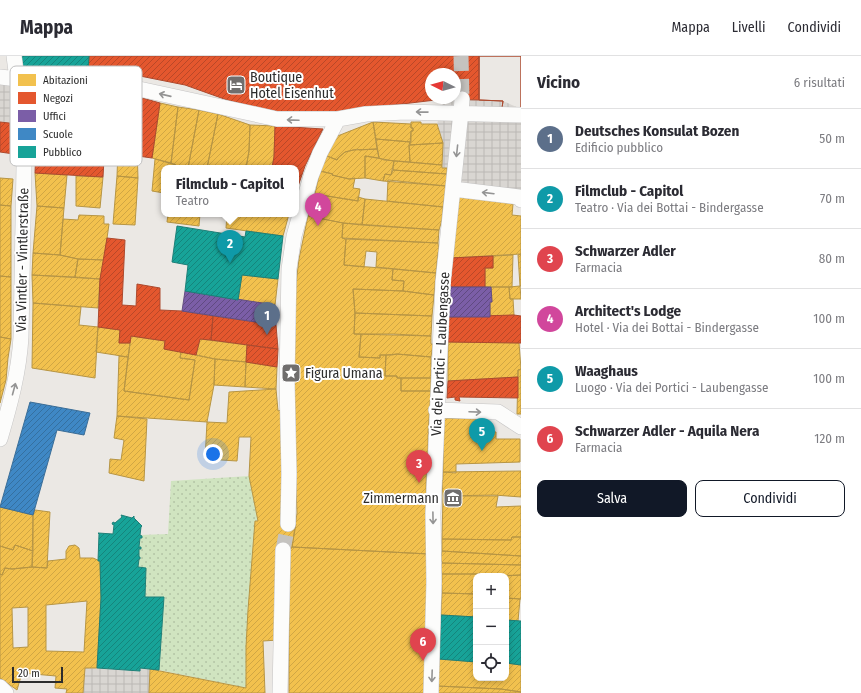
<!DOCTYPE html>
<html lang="it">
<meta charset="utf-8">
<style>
body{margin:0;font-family:"Fira Sans Condensed",sans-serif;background:#f7f7f7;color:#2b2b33}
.controls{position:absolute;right:12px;bottom:12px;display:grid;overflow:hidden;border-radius:8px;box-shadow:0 2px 6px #0003}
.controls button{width:36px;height:36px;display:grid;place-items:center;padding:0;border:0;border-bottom:1px solid #e1e1e2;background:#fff;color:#2b2b33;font:20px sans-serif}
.compass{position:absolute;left:425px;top:12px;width:36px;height:36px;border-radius:50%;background:#fff;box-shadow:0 2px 6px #0003;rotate:275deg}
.scale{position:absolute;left:12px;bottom:10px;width:51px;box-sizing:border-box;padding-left:4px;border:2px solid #2d2d2d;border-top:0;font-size:11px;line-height:14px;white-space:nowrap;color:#2d2d2d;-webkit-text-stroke:3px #fff;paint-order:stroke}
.you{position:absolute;left:213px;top:398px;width:14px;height:14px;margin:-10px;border:3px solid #fff;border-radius:50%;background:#1a73e8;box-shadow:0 0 0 6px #1a73e833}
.badge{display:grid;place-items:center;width:26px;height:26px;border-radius:50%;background:#111827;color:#fff;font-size:13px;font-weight:700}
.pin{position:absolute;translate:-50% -33px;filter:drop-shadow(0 1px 2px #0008)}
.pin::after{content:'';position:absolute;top:21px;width:14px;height:12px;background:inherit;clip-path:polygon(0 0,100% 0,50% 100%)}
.popup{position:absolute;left:161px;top:109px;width:138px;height:52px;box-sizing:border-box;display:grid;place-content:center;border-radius:8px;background:#fff;filter:drop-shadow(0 1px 3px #0005);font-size:13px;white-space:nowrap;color:#7c7c81}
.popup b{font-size:15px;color:#2b2b33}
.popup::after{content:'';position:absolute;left:50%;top:100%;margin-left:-8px;border:8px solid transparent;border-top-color:#fff}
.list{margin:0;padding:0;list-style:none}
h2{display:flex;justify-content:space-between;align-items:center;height:52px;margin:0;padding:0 16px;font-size:17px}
h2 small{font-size:13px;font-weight:400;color:#7c7c81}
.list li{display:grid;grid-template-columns:26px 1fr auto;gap:12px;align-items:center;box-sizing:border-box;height:60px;padding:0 16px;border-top:1px solid #e1e1e2}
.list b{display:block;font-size:15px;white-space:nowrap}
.list p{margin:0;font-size:13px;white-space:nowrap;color:#7c7c81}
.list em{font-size:13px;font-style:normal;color:#7c7c81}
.actions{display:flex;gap:8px;padding:12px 16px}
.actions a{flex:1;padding:9px 0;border:1px solid #111827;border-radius:8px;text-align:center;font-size:14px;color:#111827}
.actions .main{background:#111827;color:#fff}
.icon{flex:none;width:22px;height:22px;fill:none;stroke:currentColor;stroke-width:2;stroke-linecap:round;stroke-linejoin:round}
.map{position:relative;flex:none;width:521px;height:637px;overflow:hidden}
header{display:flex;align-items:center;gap:24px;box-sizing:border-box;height:56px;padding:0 20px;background:#fff;border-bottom:1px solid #e1e1e2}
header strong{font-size:19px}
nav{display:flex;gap:22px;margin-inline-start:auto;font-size:14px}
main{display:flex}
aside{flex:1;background:#fff}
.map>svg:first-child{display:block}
</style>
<header>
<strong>Mappa</strong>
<nav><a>Mappa</a><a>Livelli</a><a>Condividi</a></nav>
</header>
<main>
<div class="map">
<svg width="521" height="637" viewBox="0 0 521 637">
<defs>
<pattern id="garden-dots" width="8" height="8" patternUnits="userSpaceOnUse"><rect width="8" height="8" fill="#d0e4c0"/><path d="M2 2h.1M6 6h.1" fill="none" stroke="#b3c4a5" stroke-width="1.8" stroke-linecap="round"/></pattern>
<pattern id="plaza-grid" width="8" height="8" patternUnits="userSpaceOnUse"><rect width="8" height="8" fill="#d9d6d2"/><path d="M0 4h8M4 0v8" fill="none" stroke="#bbb8b5"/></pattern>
<pattern id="homes-hatch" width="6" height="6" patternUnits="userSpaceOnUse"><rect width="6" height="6" fill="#f2c14e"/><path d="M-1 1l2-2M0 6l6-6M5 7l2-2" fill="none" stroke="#d0a644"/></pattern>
<pattern id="shops-hatch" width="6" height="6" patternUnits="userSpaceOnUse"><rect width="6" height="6" fill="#e4572e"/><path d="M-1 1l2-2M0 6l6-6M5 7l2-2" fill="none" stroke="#b94828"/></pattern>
<pattern id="offices-hatch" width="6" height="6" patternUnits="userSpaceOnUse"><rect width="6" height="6" fill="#7b5ea7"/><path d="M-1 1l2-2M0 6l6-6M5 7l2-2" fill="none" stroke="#604a81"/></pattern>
<pattern id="schools-hatch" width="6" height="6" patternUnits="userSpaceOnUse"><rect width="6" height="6" fill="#3f88c5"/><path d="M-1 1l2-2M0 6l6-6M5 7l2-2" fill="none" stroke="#3570a0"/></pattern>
<pattern id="public-hatch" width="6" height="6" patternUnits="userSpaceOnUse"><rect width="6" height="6" fill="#17a398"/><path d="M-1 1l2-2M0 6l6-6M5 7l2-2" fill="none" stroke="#15857c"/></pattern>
</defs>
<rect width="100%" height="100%" fill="#ebe8e4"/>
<path fill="url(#garden-dots)" d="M249,420l9,45h-3c-4,56 -9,111 -9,167l-87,-18 5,-73h-19l1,-29 -8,-1 1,-8h1v-2h-1v-8h2v-2h-2l1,-9h2v-2l-2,-1 28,-1 3,-53z"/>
<path fill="url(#plaza-grid)" d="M0,21l17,2 8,46 -25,-3z
M444,43l59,2 18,8v95h-8l-67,-18 1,-18h-5l1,-25 -6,-19z
M85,612l54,3 1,-3 10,1 -1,24h-66z"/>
<path fill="url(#homes-hatch)" stroke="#b79544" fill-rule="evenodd" d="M121,37l18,4 -2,52 -16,-6z
M160,47l18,4 -7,56 -19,-5z
M178,51l21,3 -11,58h-12v-3l-5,-2z
M199,54l19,4 -11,54h-19z
M218,58l32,11 -1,26 -3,17h-39z
M373,66l4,27 -24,1 -8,2 -7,6 -1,2 -10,-4 8,-19z
M373,66l38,2v4h2v3h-2v11l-35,-3z
M411,66h10v2h16l6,19 -33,2 1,-14h2v-3h-2z
M250,69l25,1 -1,31 -2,11h-26l3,-17z
M376,83l34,3 -1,3 1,17 -26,-2 -5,-2z
M121,87l16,6 1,29 -21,-2 1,-26z
M443,87l-1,22 -32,-3 -1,-17z
M358,93l1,1 18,-1 2,9 -14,-2v22l-16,1 -17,-4 1,-1 -13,-3 7,-15 10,4 1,-2 7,-6z
M365,100l29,5 -3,14 -6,-1 -2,7 -18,-3z
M155,103l21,6v3h-12v25l-12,-2z
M394,105l48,4v3h5v6l-54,-4z
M393,114l54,4v9l-1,3 -63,-5 2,-7 6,1z
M320,115l13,3 -1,1 17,4 6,-1 -2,10 7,1 -2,12 -43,-7z
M35,117l32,2 -3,33 -27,-2z
M76,120l27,1 -3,31 -24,-2z
M117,120l21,2 -3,47 -22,-1z
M0,122l13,1 -2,27 -11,-1z
M388,124l58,6 -3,21 -56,-6z
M315,138l43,7v-4l7,2 -3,26 -19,-2 -35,-7z
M458,139l55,9 -1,11 9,1v38l-71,4z
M365,143l78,8 -1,13 -3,10 -77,-5z
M0,149l11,1v71l-11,-1z
M37,150l27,2 -4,47 -27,-2z
M168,158h32l-1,12 -32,-4z
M227,158l32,1v-1h30l-6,22 -57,-8z
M79,159l25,1v8h5l-5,36 -26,-1 -18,-4 3,-36 15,1z
M308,160l35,7 -1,15 4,1 -2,26 49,4 -1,11 12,1 -1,10 -50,-2 2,24 -1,21h7l-2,23 21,1v-3h6l-1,21h12v2h4v13h30l-3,41h1l-1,3v19h-1l-1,34 3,66 -137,-7 5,-34 -5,-119 3,-101 4,-34z
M343,167l96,7 -1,13 -96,-5z
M346,183l92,4 1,8 -1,1 -2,21 -60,-6 1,-15 -11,-1 -2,16 -20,-2z
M33,197l27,2 18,4 -3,18 -43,-2z
M521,198v32h-1l-2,-31z
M513,199l-1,32h-27v-19h8v-12z
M78,203l26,1 -4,19 -25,-2z
M393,213l43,4 -2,22 -31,-4 1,-10 -12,-1z
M32,219l68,4 -2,29 -65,-5z
M242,219l36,4 -3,26 -37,-5z
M0,220l11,1v62l-11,-2z
M520,230l1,13h-11l-1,-12z
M491,231h18l1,12h3l1,16 -24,2v-15h2z
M353,233l50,2 31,4 -2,21 -77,-3z
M33,247l48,4 -2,18 19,2 -3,51 -63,-10z
M355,257l77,3 -1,20 -77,-2z
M98,271l22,3 -1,13h11l-2,14 -32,-5z
M361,278h32l38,2v8h2l-2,13 -34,-3 -5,1h-12v3l-21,-1z
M131,280l34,5 -1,8 17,3 -1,6 15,2 -6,40 -65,-9z
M0,281l11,2 -3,19 -2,22 -6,23z
M200,283l47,6 -1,17 -31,-3 -19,-4z
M448,286l71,1 2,26 -3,1v7l-70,4z
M181,296l34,7 -1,26 -7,37 -90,-6 2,-60 9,1 -4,34 65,9 6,-40 -15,-2z
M397,298l34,3v21h-34v-2h-12l1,-21z
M215,303l31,3 -1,25 -31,-2z
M246,306l31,5 -1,22 -31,-2z
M521,313v45h-4l1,-44z
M401,322h30v13h-30z
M276,333l2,22 3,-1 7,114h8l-4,23 -3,4 -11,89 -15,1 2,52h-116l1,-24 96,19v-41l2,-37 7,-89h3l-9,-45 2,-39h-12l-2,24 -32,-2 2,-37 20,1 2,-31z
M117,360l30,3 -3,62 -35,-8 1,-14 11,1 3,-20 -10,-2z
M444,362l32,1v12l20,1v7h24v23l-64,2v9l-13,-1z
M521,415v26l-27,-2 -51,1 -1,-15 1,-1v-8z
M443,440h55l-2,11 25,-1v31h-9l-1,3 -69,-1z
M0,451l33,8v36l-18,-6 -2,5 -13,-4z
M35,454l15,2 -3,56 -15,-1 1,-52z
M512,481h9v19l-79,-5v-12l69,1z
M15,489l18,6 -1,16 -20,2 -7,-1 -3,7 -2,-1v-28l13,4z
M75,489l4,3 1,10h13l7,3 1,37 -4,70h-12l-2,25h-17l1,-4 -12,-1 1,-12 -34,-3 -5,17 -17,-12v-104l2,1 3,-7 7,1 20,-2 15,1 1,-7 18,-2v-8l3,-5zM87,545l-3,51 -38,-1v-46zM28,551v40l-15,1 -1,-40z
M292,491l137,7 -5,139h-135v-142z
M442,495l79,5v9l-79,-2 -1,-5z
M442,507l79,2v10l-31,1v-2h-48l-1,-7z
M442,518h48v2h-14v18l-34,-1v-7l-1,-1 1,-3z
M521,519v24l-15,-1v-22h-2z
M442,537l34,1v23l-35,-2z
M506,542l14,1 -2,22 -12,-1z
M439,603l37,3v16h30v-15l15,2v27l-20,-3 -64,-3z
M437,630l64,3 20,3v1h-85z"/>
<path fill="url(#shops-hatch)" stroke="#ad4a2e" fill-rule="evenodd" d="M89,0h390v44l-35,-1 -118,14h-48l-51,-13 -42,-15 -45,-9 -52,-6zM431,18h24v24h-24z
M479,0h42v53l-19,-1 1,-7 -24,-1z
M479,0h42v53l-19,-1 1,-7 -24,-1z
M84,31l37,6v50l-16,-1 -2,35 -68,-4 3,-82z
M139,41l21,6 -8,55 -14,-2z
M0,66l18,2 -4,30 -14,-2z
M275,70l48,3 -18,37 -9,26v-24h-24l2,-11z
M107,182l18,2 -3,65 14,1 1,-22 23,4v22l22,1 31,5 -2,24 -11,-1 -4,16 -32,-6 1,-8 -34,-5 -1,7h-11l1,-13 -22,-3 2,-48z
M493,200v12h-8v19h-36l1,-29z
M514,259l7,1v27l-73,-1 -1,-25z
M213,260l63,9 2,24 -67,-9z
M247,289l31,4 -1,18 -31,-5z
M518,321v21l-59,-1 1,4 -5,-1v-3l-8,1 1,-17z"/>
<path fill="url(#offices-hatch)" stroke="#644f82" d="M449,231h42l1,15h-2v15h-43z
M185,235l90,14 1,20 -94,-14z"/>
<path fill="url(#schools-hatch)" stroke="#3a6d97" d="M30,346l60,11 -6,22 -27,-5 -24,85 -33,-8z"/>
<path fill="url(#public-hatch)" stroke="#1e8078" d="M21,0h68l-1,14h-59l-9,-7z
M177,170l68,11 1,-6 37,5 -5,43 -36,-4 -4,25 -53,-9 3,-26 -16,-3z
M121,459l11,3 2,-2v2l8,8 -1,1 -1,8 2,1v2h-2l-1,9h2v2h-2v8h1v2h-1l-1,8 8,1 -1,29h19l-5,73 -19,-2v3l-43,-3 4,-70 -1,-37h-2l1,-27 -1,-1 15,1 1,-9 -2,-1 1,-2 2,1 7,-6z
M441,559l35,2v45l-37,-3z
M506,564l15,1v44l-15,-2z"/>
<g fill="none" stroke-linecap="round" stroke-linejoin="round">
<path stroke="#c5c3bf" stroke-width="15" stroke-dasharray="15 8" stroke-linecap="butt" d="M461,0l1,43
M283,494l5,-26"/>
<defs>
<path id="street" d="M0,21l17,2h76l184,40h61l28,-5 39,-2 116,3
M453,133l66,8 2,3
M436,354l62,2 23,15
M0,383c10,-34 19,-67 21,-102l4,-227 -8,-31 -3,-23
M288,468l1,-50 -2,-94 2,-111 5,-33 17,-60 9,-23 18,-34
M0,631l6,6
M280,637l3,-143
M431,637l3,-111 -1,-68 10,-232 18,-170 1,-13"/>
</defs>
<use href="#street" stroke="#c5c4c4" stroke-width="16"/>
<use href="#street" stroke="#fcfcfb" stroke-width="15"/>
</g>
<defs><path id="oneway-shaft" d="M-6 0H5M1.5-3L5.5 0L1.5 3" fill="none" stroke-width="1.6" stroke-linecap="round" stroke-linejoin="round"/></defs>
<g stroke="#949494">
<use href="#oneway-shaft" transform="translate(165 39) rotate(-167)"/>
<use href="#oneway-shaft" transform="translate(422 56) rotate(-179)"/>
<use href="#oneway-shaft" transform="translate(293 64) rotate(-178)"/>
<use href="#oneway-shaft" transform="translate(457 95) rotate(96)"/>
<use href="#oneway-shaft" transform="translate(488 137) rotate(-173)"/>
<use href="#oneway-shaft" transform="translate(14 333) rotate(-75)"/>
<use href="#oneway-shaft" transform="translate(475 356) rotate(2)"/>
<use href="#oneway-shaft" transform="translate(433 462) rotate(89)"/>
<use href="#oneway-shaft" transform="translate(432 620) rotate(92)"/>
</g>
<defs>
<symbol id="hotel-square" viewBox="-11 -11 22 22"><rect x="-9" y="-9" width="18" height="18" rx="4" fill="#706e6d" stroke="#fff"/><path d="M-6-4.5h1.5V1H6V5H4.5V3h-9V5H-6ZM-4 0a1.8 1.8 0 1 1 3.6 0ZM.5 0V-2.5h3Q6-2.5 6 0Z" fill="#fff"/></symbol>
<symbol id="sight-square" viewBox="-11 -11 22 22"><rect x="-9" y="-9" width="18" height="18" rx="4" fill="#706e6d" stroke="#fff"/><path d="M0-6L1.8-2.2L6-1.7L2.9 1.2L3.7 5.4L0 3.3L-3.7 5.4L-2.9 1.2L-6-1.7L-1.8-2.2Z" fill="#fff"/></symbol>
<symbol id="museum-square" viewBox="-11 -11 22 22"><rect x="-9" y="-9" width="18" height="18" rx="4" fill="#706e6d" stroke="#fff"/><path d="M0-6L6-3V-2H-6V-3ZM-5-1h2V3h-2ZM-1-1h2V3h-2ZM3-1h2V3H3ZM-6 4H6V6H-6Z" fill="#fff"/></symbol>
</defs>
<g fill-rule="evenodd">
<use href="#hotel-square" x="225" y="18" width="22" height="22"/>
<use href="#sight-square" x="280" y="306" width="22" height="22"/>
<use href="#museum-square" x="442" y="431" width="22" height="22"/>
</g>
<g text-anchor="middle" stroke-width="4" stroke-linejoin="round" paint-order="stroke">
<g font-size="14" fill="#2d2d2d" stroke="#fff" text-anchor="start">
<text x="250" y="26">Boutique<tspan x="250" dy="16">Hotel Eisenhut</tspan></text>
<text x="305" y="322">Figura Umana</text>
<text x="439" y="447" text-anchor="end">Zimmermann</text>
</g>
<g font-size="14" fill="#2d2d2d" stroke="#fff">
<text transform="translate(22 204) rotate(-89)" y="5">Via Vintler - Vintlerstraße</text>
<text transform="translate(440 298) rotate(-87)" y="5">Via dei Portici - Laubengasse</text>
</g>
</g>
<rect x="10" y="10" width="132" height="100" rx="6" fill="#fff" stroke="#c0c0c0" stroke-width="1"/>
<rect x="18" y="18" width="18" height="12" fill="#f2c14e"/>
<rect x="18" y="36" width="18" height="12" fill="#e4572e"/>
<rect x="18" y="54" width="18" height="12" fill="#7b5ea7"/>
<rect x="18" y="72" width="18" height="12" fill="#3f88c5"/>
<rect x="18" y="90" width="18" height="12" fill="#17a398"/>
<g font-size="11" fill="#2d2d2d">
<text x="43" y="28">Abitazioni</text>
<text x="43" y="46">Negozi</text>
<text x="43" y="64">Uffici</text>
<text x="43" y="82">Scuole</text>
<text x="43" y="100">Pubblico</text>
</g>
</svg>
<div class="controls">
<button>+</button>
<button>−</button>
<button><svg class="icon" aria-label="locate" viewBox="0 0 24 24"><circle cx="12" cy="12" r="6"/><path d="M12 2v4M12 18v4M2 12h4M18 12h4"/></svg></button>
</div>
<svg class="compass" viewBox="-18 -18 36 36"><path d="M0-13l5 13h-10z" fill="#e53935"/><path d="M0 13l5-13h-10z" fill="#7c7c81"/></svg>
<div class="scale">20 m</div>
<div class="you"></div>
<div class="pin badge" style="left:267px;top:279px;background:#5c6f8a">1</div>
<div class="pin badge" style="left:230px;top:207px;background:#0f9aa8">2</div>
<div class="popup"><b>Filmclub - Capitol</b>Teatro</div>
<div class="pin badge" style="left:419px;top:427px;background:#e0444e">3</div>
<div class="pin badge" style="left:318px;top:170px;background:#d1479c">4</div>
<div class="pin badge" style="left:482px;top:395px;background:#0f9aa8">5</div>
<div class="pin badge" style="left:423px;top:605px;background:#e0444e">6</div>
</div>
<aside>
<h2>Vicino<small>6 risultati</small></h2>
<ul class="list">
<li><span class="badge" style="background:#5c6f8a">1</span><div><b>Deutsches Konsulat Bozen</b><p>Edificio pubblico</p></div><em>50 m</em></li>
<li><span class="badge" style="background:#0f9aa8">2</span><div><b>Filmclub - Capitol</b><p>Teatro · Via dei Bottai - Bindergasse</p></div><em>70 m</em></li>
<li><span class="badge" style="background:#e0444e">3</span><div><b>Schwarzer Adler</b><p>Farmacia</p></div><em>80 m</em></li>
<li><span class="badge" style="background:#d1479c">4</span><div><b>Architect's Lodge</b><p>Hotel · Via dei Bottai - Bindergasse</p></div><em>100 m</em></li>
<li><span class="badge" style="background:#0f9aa8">5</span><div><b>Waaghaus</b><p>Luogo · Via dei Portici - Laubengasse</p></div><em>100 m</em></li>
<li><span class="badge" style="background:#e0444e">6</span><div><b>Schwarzer Adler - Aquila Nera</b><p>Farmacia</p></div><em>120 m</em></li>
</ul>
<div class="actions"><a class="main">Salva</a><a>Condividi</a></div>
</aside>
</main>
